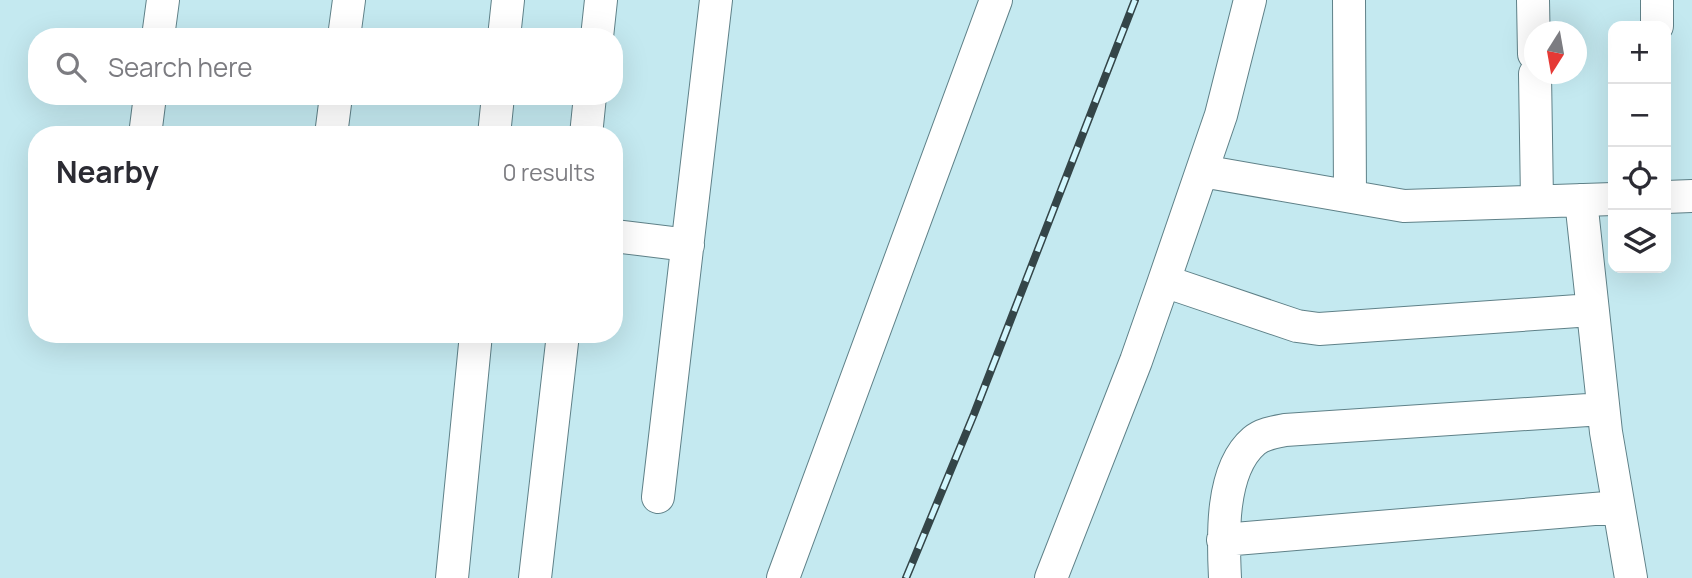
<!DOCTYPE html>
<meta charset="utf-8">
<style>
body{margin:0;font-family:Manrope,sans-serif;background:#f2f2f3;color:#2b2b33}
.controls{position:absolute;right:21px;top:21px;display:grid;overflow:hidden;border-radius:14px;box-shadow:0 7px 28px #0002}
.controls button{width:63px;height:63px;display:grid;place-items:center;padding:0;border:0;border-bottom:2px solid #e1e1e2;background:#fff;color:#2b2b33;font:35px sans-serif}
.compass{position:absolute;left:1524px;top:21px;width:63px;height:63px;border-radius:50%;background:#fff;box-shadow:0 7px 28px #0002;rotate:191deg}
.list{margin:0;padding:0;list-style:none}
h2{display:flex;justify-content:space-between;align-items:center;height:91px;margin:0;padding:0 28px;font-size:30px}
h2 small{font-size:23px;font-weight:400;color:#7c7c81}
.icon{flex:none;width:38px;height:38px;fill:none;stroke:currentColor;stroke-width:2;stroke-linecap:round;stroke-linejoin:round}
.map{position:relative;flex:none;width:1692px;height:578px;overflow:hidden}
.search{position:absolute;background:#fff;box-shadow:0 7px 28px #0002;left:28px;top:28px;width:595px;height:77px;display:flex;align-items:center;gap:18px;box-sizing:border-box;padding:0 24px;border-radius:28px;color:#7c7c81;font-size:26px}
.panel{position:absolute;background:#fff;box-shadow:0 7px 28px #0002;left:28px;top:126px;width:595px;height:217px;border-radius:28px}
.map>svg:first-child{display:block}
</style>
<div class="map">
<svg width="1692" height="578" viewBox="0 0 1692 578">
<rect width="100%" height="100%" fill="#c4e9f0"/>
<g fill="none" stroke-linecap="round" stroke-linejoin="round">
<defs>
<path id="minor" d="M1349,0l1,195
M1533,0l1,54
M1657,26v-26
M158,37l5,-37
M344,37l5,-37
M504,37l4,-37
M597,37l4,-37
M1535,74l2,127
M145,135l5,-39
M331,135l5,-39
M494,135l4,-39
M586,135l4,-39
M1202,171l202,35 209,-7
M1666,197l26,-1
M1581,200l25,232 25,146
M614,236l74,9
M1164,281l133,45 22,3 273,-19
M658,497l58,-497
M1223,540l395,-33
M452,578l24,-244
M535,578l28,-244
M783,578l213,-578
M1051,578l85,-217 28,-80 57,-166 29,-115
M1225,578c-2,-40 -5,-108 29,-137 8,-7 20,-9 31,-11l318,-21"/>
</defs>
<use href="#minor" stroke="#5f8188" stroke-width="34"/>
<use href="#minor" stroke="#fff" stroke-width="32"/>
<defs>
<path id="rail" d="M906,578l68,-164 161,-414"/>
</defs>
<use href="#rail" stroke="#344548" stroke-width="8"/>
<use href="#rail" stroke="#d1f6fd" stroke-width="5" stroke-dasharray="16" stroke-linecap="butt"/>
</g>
</svg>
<div class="controls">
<button>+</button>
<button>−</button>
<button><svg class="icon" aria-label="locate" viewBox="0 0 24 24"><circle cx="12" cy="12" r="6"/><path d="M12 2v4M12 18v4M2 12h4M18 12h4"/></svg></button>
<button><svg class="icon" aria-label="layers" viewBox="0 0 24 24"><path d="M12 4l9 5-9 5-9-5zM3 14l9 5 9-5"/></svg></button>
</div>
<svg class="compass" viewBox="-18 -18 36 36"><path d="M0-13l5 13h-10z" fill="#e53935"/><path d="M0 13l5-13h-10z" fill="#7c7c81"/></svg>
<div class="search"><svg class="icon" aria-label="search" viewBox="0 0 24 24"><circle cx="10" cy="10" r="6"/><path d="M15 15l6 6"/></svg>Search here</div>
<section class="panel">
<h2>Nearby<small>0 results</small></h2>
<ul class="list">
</ul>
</section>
</div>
